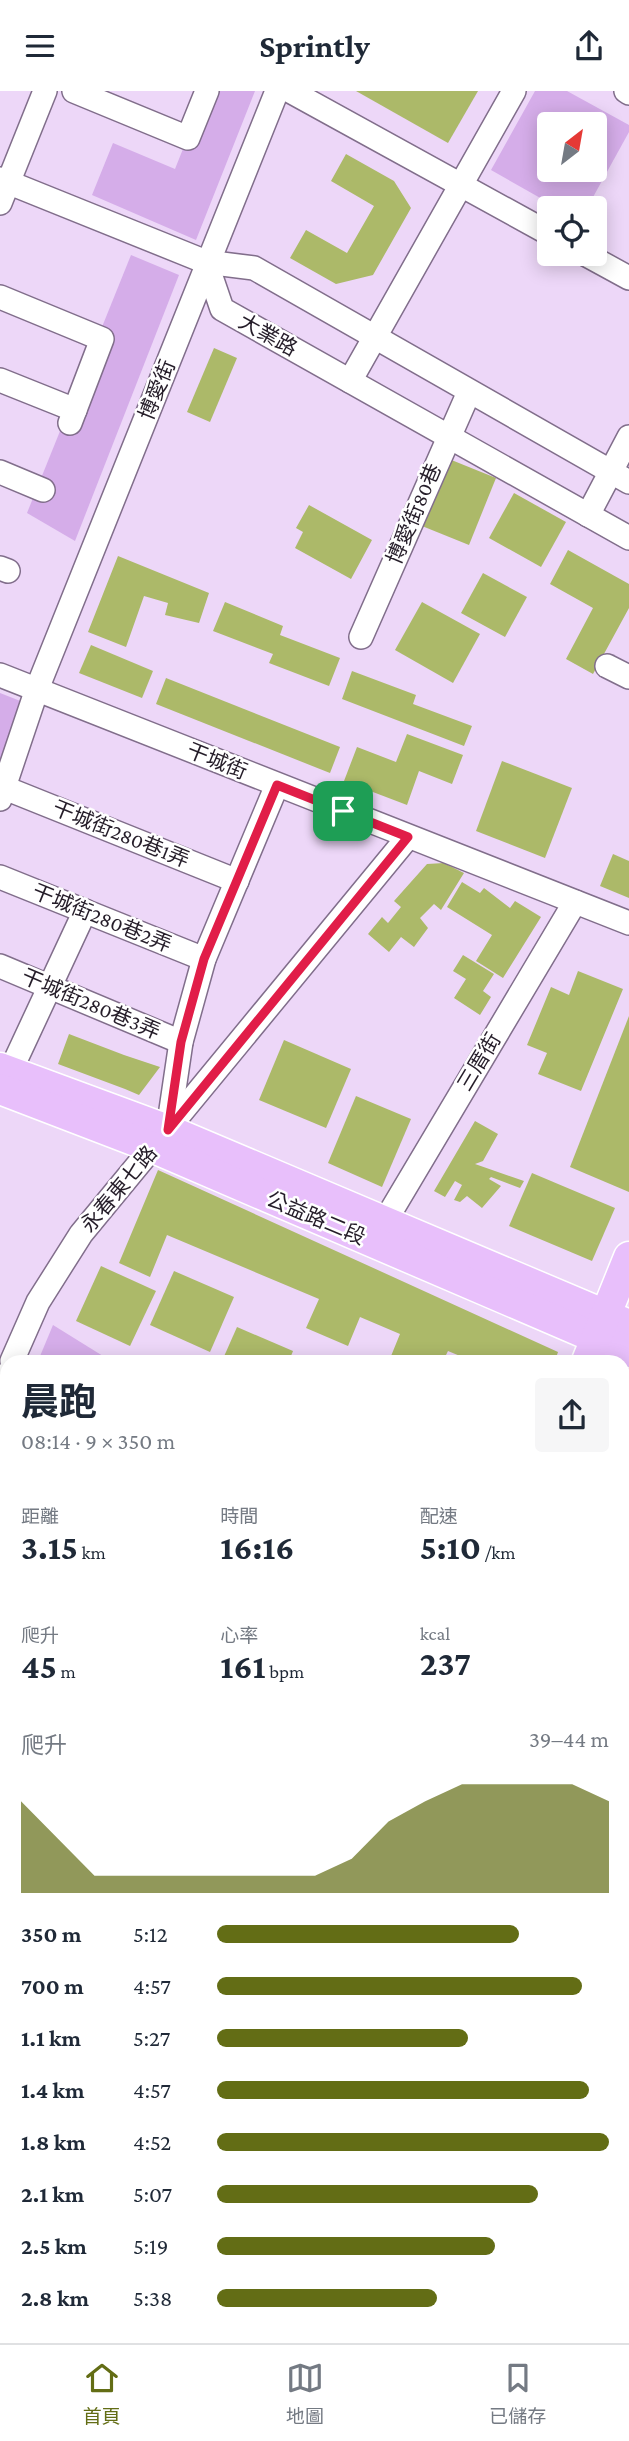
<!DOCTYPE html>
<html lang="zh-TW">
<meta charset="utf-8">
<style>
:root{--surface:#fff;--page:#f6f6f7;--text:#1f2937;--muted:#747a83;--line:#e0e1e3;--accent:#636d15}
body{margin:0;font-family:"Crimson Pro","Noto Sans TC",serif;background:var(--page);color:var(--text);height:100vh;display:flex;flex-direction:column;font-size:26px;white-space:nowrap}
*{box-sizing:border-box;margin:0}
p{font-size:23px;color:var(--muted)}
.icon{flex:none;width:38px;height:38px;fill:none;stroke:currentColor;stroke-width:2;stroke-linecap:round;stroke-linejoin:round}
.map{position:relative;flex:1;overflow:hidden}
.drawer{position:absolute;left:0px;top:1264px;width:630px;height:989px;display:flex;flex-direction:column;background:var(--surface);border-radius:21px 21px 0 0;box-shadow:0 4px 18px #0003}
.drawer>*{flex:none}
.needle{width:46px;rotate:31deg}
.buttons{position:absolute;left:537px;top:21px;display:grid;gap:14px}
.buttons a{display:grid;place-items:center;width:70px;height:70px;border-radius:7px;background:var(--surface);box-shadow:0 4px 18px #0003;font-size:35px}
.pin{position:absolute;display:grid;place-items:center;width:60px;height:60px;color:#fff;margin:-30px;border-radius:14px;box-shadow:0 4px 10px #0006}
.round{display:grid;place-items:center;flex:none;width:74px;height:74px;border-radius:7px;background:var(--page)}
.head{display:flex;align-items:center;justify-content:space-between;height:119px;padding:0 21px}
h1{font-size:38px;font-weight:700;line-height:52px}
.stats{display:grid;grid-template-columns:repeat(3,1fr);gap:10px;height:119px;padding:7px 21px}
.stats div{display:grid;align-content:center}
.stats b{font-size:35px;font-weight:700}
.stats small{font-size:19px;font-weight:400}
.stats p{font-size:19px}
.chart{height:196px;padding:14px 21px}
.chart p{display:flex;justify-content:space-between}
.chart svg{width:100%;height:126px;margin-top:7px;fill:var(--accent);opacity:.7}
ul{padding:0 21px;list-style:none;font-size:23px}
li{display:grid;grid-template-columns:112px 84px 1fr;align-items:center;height:52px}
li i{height:18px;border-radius:9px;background:var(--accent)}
header{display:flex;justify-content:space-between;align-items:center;height:91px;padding:0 21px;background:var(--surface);font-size:32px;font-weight:700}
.menu{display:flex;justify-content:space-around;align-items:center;height:98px;border-top:2px solid var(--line);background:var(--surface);font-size:19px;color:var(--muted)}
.menu a{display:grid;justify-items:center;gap:4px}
.menu .active{color:var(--accent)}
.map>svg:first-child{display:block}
.green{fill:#d5ade9;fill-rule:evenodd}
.building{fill:#acb969}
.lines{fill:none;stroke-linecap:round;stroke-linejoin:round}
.minor-casing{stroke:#816e8b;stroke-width:26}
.major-casing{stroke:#fff;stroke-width:33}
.minor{stroke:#fff;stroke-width:23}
.major{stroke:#e8bffb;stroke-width:30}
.route-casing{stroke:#fff;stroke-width:14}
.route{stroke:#e11d48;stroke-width:9}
.labels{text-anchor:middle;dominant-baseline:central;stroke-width:5;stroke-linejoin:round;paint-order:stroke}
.street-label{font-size:21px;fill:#251d29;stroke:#fff}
</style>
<header><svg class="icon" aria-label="menu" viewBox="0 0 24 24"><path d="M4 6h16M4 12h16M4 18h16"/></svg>Sprintly<svg class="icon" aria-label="share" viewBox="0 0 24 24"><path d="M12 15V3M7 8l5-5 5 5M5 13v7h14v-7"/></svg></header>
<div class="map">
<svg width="629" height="2252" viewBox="0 0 629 2252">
<rect width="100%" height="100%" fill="#edd7f8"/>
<g class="green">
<polygon points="206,0 255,0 196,149 92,104 113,52 175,78"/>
<path d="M535,0H567L629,34V41L587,117H558L491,79ZM595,33V79H550V33Z"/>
<polygon points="131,164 179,184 75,450 27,422"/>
<polygon points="0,602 28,613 0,686"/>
<polygon points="53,1234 111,1270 38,1270"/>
</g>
<g class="building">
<polygon points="356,0 478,0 448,52"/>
<polygon points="346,63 394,90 411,117 373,184 336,193 290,167 306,139 347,162 374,115 331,90"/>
<polygon points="214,257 237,267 210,331 187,321"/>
<polygon points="449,368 496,387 469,454 422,435"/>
<polygon points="514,402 566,431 541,476 489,447"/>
<polygon points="309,414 372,449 351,488 295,457 303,441 296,437"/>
<polygon points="568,459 629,493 629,517 593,583 566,568 593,517 550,493"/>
<polygon points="118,465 209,502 199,532 165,524 168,512 144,505 126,556 88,541"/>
<polygon points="483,482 527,506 505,546 461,522"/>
<polygon points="225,511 283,535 280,544 340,567 329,595 269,572 273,563 213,540"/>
<polygon points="422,511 480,543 453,592 395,559"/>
<polygon points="91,554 153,580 142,607 79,582"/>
<polygon points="352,580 416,604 413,613 472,635 464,655 342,608"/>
<polygon points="166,587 340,656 330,682 156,613"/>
<polygon points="407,643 463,664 452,693 419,680 407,714 344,690 357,656 396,671"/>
<polygon points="502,670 572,697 545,767 476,740"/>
<polygon points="613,763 629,770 629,807 600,795"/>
<polygon points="444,772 464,782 441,819 434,813 420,827 428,837 414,856 401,846 389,861 368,843 382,826 388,832 401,816 394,810 427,773"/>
<polygon points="462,791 480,802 484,797 510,817 515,810 541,826 503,887 476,870 492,844 447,816"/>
<polygon points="463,864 494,883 483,900 491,906 480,924 454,907 466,888 453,880"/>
<polygon points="578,880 623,898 581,1000 538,983 547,962 527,954 551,896 569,904"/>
<polygon points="629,925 629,1101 570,1076"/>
<polygon points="69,943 124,964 160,976 139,1004 125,998 58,973"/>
<polygon points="284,949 351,978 326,1037 259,1009"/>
<polygon points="356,1005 411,1028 382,1096 328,1072"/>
<polygon points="475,1030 498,1043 483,1070 475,1073 524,1090 520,1097 491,1086 489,1088 501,1095 482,1117 467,1105 460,1111 454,1109 462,1094 455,1090 445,1106 434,1100"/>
<polygon points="158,1079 558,1261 555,1270 472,1270 448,1260 443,1270 389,1270 400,1243 360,1226 348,1255 306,1237 319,1208 167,1144 150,1186 119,1172"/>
<polygon points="532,1082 615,1117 592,1170 509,1135"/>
<polygon points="101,1175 156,1200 130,1255 76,1230"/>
<polygon points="174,1180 234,1206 210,1261 150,1234"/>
<polygon points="237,1236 293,1260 289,1270 222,1270"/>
<polygon points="623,1692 629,1695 629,1733 623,1748"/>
<polygon points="0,1847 7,1850 7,1886 0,1891"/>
<polygon points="623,2013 629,2016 629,2067 623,2064"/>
</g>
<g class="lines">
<g class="minor-casing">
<g id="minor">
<polyline points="74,0 188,47 207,0"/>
<polyline points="290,0 550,143"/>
<polyline points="626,0 629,2"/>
<polyline points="0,88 206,171 254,177 629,391"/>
<polyline points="0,112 45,0"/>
<polyline points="585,163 629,187"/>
<polyline points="206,171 222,218 629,447"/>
<polyline points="0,206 102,248 70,332"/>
<polyline points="0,289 75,319"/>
<polyline points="350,290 514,0"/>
<polyline points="0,381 43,399"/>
<polyline points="588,424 629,346"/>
<polyline points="0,477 8,480"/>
<polyline points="361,546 469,301"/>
<polyline points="607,575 629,586"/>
<polyline points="0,584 629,832"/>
<polyline points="0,695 237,790"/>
<polyline points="0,708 37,598 277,0"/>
<polyline points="0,786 204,868"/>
<polyline points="0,875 181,951"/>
<polyline points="10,981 85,820"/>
<polyline points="168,1039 181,951 204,868 277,694"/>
<polyline points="384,1132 575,811"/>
<polyline points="12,1270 38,1211 81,1143 408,746"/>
<polyline points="0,1299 7,1283"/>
<polyline points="0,1356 7,1359"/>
<polyline points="623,1624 629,1626"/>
<polyline points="0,1814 7,1817"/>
<polyline points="623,1889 629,1874"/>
<polyline points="0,1896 7,1893"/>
<polyline points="0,1999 7,1982"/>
<polyline points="0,2034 7,2039"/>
<polyline points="623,2098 629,2101"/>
<polyline points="0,2156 7,2158"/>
<polyline points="0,2211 7,2218"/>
<polyline points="36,2245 44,2252"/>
<polyline points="102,2245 111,2251 124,2245"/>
<polyline points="344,2245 350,2252"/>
<polyline points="483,2252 486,2245"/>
</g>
</g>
<g class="major-casing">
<g id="major">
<polyline points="0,977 168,1039 629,1234"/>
<polyline points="0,998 154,1057 629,1261"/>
<polyline points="587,1270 629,1166"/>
<polyline points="214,2252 216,2245"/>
</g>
</g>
<use href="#minor" class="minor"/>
<use href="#major" class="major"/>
</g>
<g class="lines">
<g class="route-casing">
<polygon id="route" points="277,694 408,746 168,1039 181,951 204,868"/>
</g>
<use href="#route" class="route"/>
</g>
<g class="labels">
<g class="street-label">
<text transform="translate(268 244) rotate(29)">大業路</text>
<text transform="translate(157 299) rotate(-68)">博愛街</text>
<text transform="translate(414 423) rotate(-67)">博愛街80巷</text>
<text transform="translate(217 670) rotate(22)">干城街</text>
<text transform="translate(121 743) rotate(22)">干城街280巷1弄</text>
<text transform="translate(102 827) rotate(22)">干城街280巷2弄</text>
<text transform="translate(91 913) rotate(23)">干城街280巷3弄</text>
<text transform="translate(479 971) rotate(-59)">三厝街</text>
<text transform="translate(119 1098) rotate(-50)">永春東七路</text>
<text transform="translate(316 1127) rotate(23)">公益路二段</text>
</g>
</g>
</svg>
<div class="buttons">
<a><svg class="needle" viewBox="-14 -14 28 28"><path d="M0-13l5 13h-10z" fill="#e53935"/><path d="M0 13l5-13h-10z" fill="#747a83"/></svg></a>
<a><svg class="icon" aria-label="locate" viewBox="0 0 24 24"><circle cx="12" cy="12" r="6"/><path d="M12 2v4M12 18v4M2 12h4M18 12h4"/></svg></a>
</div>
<div class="pin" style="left:343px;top:720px;background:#1e9e55"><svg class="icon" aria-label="arrive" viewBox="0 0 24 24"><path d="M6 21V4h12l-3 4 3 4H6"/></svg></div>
<section class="drawer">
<div class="head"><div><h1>晨跑</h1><p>08:14 · 9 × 350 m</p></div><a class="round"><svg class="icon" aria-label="share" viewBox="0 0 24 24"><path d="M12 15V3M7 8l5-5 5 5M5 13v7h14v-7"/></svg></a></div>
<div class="stats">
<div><p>距離</p><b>3.15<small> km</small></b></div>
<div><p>時間</p><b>16:16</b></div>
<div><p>配速</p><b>5:10<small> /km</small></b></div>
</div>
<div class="stats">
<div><p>爬升</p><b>45<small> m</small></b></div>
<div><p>心率</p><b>161<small> bpm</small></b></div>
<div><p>kcal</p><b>237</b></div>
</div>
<div class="chart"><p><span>爬升</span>39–44 m</p>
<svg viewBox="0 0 160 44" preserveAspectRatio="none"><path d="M0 44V12L10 25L20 38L30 38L40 38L50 38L60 38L70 38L80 38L90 32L100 19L110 12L120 6L130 6L140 6L150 6L160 12V44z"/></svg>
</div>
<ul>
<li><b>350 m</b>5:12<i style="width:77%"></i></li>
<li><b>700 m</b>4:57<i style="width:93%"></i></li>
<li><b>1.1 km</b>5:27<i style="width:64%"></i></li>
<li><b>1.4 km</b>4:57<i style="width:95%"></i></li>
<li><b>1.8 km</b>4:52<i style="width:100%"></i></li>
<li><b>2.1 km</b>5:07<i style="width:82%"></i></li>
<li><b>2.5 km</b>5:19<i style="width:71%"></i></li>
<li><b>2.8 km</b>5:38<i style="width:56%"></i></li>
</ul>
</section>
</div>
<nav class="menu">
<a class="active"><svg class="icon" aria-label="home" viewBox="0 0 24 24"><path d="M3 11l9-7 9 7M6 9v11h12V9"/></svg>首頁</a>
<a><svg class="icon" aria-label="map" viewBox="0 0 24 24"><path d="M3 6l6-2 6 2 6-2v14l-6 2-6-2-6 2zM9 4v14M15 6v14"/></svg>地圖</a>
<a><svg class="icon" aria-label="saved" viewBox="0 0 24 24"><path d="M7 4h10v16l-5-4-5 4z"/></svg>已儲存</a>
</nav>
